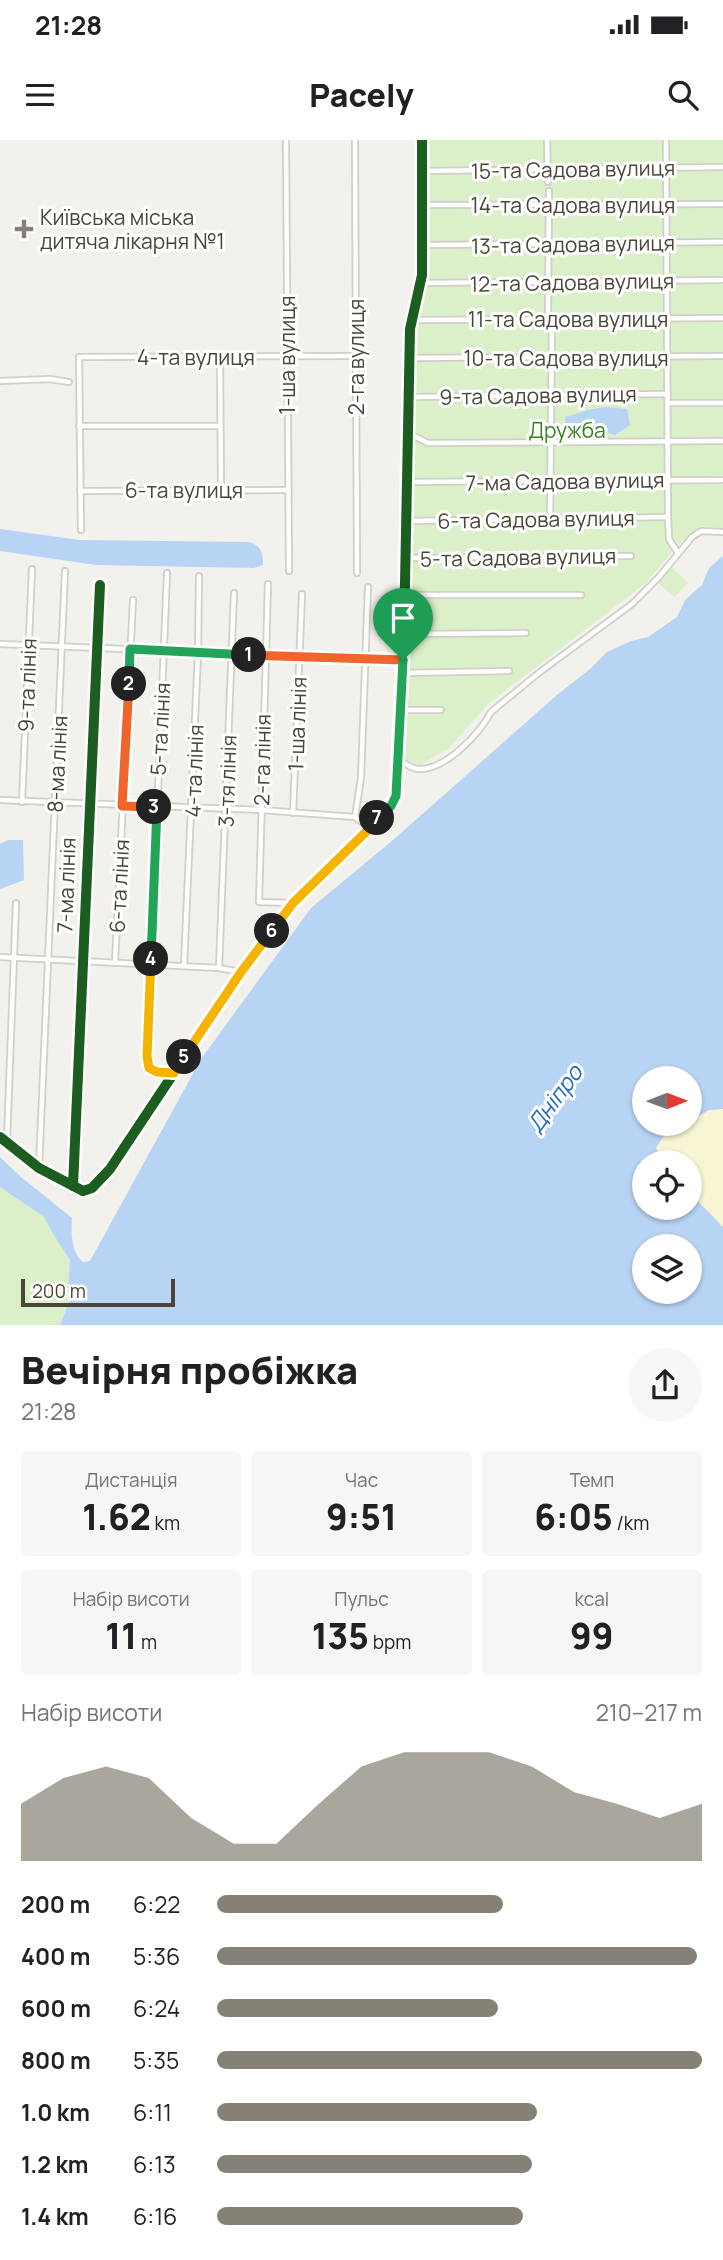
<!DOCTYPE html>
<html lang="uk">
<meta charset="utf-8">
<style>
:root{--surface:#fff;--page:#f6f6f6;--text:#202124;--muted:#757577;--accent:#858176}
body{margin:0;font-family:Manrope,sans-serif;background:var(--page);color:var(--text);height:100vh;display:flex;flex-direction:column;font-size:26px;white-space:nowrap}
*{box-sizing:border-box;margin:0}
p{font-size:23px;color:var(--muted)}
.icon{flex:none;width:38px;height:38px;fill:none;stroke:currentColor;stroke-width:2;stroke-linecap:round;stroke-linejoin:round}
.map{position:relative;height:1185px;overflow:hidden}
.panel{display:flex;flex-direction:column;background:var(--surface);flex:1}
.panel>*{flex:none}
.needle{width:46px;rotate:89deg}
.fabs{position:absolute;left:632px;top:926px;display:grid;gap:14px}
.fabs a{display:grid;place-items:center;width:70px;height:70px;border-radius:50%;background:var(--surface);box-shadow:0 2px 5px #0004;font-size:35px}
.scale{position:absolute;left:21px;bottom:18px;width:154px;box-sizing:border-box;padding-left:7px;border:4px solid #4a4536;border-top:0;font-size:19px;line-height:24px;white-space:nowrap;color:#4a4536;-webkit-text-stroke:5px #fff;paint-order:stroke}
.pin{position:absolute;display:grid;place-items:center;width:60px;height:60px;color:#fff;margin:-72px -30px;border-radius:50% 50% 50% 0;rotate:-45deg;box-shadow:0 0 7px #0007}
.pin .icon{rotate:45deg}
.km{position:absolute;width:35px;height:35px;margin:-18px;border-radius:50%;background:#222;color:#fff;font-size:19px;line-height:35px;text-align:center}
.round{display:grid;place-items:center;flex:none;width:74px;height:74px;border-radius:37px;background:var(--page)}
.summary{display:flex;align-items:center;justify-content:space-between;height:119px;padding:0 21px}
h1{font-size:38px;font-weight:800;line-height:52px}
.figures{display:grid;grid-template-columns:repeat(3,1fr);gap:10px;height:119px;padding:7px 21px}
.figures div{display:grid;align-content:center;border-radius:7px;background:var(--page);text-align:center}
.figures b{font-size:35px;font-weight:800}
.figures small{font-size:19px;font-weight:400}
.figures p{font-size:19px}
.chart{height:196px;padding:14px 21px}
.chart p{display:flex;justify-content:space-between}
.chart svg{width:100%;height:126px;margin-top:7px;fill:var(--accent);opacity:.7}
ul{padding:0 21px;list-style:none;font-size:23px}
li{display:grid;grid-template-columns:112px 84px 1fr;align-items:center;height:52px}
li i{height:18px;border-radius:9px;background:var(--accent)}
.status{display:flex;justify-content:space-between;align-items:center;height:49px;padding:0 35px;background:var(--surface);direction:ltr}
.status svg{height:19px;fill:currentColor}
header{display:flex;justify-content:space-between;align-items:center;height:91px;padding:0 21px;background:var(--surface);font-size:32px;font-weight:800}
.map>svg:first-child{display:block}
.green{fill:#dbefc9}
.sand{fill:#f8f5d4}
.water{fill:#b8d4f4;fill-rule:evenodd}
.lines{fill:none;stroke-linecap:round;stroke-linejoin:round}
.minor-casing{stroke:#d0cfc9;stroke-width:8}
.minor{stroke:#fdfdfc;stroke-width:4.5}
.cycleway-casing{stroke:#fff;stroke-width:15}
.cycleway{stroke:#1b5e20;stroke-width:10}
.split-1-casing{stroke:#fff;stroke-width:14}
.split-2-casing{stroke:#fff;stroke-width:14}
.split-3-casing{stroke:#fff;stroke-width:14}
.split-4-casing{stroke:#fff;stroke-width:14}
.split-5-casing{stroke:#fff;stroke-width:14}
.split-6-casing{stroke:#fff;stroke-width:14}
.split-7-casing{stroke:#fff;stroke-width:14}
.split-8-casing{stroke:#fff;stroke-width:14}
.split-1{stroke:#f0652b;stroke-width:9}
.split-2{stroke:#22a559;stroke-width:9}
.split-3{stroke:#f0652b;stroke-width:9}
.split-4{stroke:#22a559;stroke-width:9}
.split-5{stroke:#f5b400;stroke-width:9}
.split-6{stroke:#f5b400;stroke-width:9}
.split-7{stroke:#f5b400;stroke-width:9}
.split-8{stroke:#22a559;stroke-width:9}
.poi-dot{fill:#858176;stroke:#fff;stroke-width:2.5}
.labels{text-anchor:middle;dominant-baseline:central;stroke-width:6;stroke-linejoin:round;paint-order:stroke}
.street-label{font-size:21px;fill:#4a4536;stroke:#fff}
.poi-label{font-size:21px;fill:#4a4536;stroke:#fff;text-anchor:start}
.park-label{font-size:21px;fill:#3a8322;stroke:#fff}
.water-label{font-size:23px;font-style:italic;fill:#236bc2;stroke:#fff}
</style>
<div class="status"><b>21:28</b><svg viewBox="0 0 49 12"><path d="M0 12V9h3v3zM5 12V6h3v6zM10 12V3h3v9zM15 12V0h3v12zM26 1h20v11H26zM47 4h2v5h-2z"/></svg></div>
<header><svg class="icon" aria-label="menu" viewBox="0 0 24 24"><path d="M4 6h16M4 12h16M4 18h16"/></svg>Pacely<svg class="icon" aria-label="search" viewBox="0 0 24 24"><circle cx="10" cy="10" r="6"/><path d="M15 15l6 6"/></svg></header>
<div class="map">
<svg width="723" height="1186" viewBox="0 0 723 1186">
<rect width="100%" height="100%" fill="#f2f1ec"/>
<g class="green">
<polygon points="426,0 723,0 723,388 700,386 676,407 646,443 489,563 449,608 420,625 404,620 414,193 426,134"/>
<polygon points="670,426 688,443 674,457 657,441"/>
<polygon points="0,1047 44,1077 53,1094 70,1120 68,1150 71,1157 60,1185 0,1185"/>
</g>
<path class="sand" d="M723,969V1087L690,1053V1022H662L656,1008C662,991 705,970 723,969Z"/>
<g class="water">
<path d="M607,267L627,269L630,285L615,295L599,289L591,298L583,299L580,291L566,288L565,277C580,273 590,268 607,267Z"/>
<path d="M0,389L80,400L248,402C261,405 263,411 263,425L254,428L96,425L0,411Z"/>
<path d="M723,416V969L709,970L690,981V938H644V984H686L663,997L656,1008L662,1022H644V1068H690V1053L723,1087V1185H60L71,1157L68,1150L70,1120L53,1094L44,1077L0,1047V1017L21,1037L72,1078C71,1092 71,1113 83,1122L90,1121L201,919L311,768L393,700L557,555L590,529L607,512L631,501L648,497L677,477L685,460L702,445L709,428ZM644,1106H690V1152H644Z"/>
<polygon points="8,700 23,700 24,740 0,749 0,704"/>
</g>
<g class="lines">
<g class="minor-casing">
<g id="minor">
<polyline points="286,0 289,431"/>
<polyline points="355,0 357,433"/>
<polyline points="547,0 548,42"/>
<polyline points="666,0 668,377 669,399 678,413"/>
<polyline points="422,31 723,27"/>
<polyline points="549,51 548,179 552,179 550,378"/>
<polyline points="422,65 723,64"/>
<polyline points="423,105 723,102"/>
<polyline points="421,143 723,140"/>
<polyline points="413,178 418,180 723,178"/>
<polyline points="220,217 221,350"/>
<polyline points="410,218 723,216"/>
<polyline points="0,241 50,239 69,242"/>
<polyline points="409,257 668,254"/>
<polyline points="668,263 723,263"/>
<polyline points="79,286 220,286"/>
<polyline points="408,293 428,303 723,301"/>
<polyline points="406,342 723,340"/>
<polyline points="80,351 288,350"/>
<polyline points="405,381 668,377"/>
<polyline points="81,390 79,217 356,216"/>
<polyline points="405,418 631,416"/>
<polyline points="167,433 147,916 149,928 157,932 173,932"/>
<polyline points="268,444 259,762 293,763"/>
<polyline points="405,454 421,455 581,455"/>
<polyline points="404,494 526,493"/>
<polyline points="0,504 403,520"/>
<polyline points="403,533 509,531"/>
<polyline points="402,570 441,570"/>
<path d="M399,620C406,624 412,629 419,629C446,630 480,593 491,572L540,532L632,464L658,438L692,397L701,391L723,392"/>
<polyline points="0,660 261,670 355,677 370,688"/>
<polyline points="22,662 32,429"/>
<polyline points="293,673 302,454"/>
<polyline points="355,677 361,638 368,447"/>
<polyline points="0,817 219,828 241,832"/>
<polyline points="115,822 133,460"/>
<polyline points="184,826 198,513 199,436"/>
<polyline points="219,828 234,453"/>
<path d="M0,997L39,1028L83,1051L92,1048L110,1029L241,832L293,763L370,688C378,676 390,669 396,656L404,494L410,189L422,135V0"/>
<polyline points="7,1000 16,763"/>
<polyline points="39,1028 65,431"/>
<polyline points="73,1046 100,445"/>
</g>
</g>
<use href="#minor" class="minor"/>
<g class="cycleway-casing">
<g id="cycleway">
<path d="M0,997L39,1028L83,1051L92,1048L110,1029L241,832L293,763L370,688C378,676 390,669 396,656L404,494L410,189L422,135V0"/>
<polyline points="73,1046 100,445"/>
</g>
</g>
<use href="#cycleway" class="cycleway"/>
</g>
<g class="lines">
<g class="split-1-casing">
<polyline id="split-1" points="249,515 403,520"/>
</g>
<g class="split-2-casing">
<polyline id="split-2" points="129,544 130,509 249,515"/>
</g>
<g class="split-3-casing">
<polyline id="split-3" points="129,544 122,666 154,667"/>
</g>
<g class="split-4-casing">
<polyline id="split-4" points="151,819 157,667 154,667"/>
</g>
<g class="split-5-casing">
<polyline id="split-5" points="151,819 147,916 149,928 157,932 174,933 184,917"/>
</g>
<g class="split-6-casing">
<polyline id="split-6" points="184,917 241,832 272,791"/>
</g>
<g class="split-7-casing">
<polyline id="split-7" points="272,791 293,763 370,688 377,678"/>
</g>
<g class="split-8-casing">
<polyline id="split-8" points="377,678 391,666 396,656 403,520"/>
</g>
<use href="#split-1" class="split-1"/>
<use href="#split-2" class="split-2"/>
<use href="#split-3" class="split-3"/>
<use href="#split-4" class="split-4"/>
<use href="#split-5" class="split-5"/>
<use href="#split-6" class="split-6"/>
<use href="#split-7" class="split-7"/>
<use href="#split-8" class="split-8"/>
</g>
<path class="poi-dot" d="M20.5 78.5h7v7h7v7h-7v7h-7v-7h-7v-7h7z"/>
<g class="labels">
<g class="street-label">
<text transform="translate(573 29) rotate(-1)">15-та Садова вулиця</text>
<text x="573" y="65">14-та Садова вулиця</text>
<text transform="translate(573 104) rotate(-1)">13-та Садова вулиця</text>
<text transform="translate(572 142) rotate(-1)">12-та Садова вулиця</text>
<text x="568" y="179">11-та Садова вулиця</text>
<text transform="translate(287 215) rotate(-90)">1-ша вулиця</text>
<text x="196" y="217">4-та вулиця</text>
<text transform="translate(356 217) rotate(-90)">2-га вулиця</text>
<text x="566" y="218">10-та Садова вулиця</text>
<text transform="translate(538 255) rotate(-1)">9-та Садова вулиця</text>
<text transform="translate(565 341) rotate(-1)">7-ма Садова вулиця</text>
<text x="184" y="350">6-та вулиця</text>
<text transform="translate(536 379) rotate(-1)">6-та Садова вулиця</text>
<text transform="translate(518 417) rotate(-1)">5-та Садова вулиця</text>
<text transform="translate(27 545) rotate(-88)">9-та лінія</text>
<text transform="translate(297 584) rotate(-88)">1-ша лінія</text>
<text transform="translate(160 589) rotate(-87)">5-та лінія</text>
<text transform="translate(262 620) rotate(-89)">2-га лінія</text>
<text transform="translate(57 624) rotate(-87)">8-ма лінія</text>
<text transform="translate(194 631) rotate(-88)">4-та лінія</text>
<text transform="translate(227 641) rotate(-88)">3-тя лінія</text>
<text transform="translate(66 745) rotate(-88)">7-ма лінія</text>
<text transform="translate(119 746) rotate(-87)">6-та лінія</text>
</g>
<g class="poi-label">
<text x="40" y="77">Київська міська<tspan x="40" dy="24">дитяча лікарня №1</tspan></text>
</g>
<g class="park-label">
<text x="567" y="290">Дружба</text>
</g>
<g class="water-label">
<text transform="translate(554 958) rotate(-54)">Дніпро</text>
</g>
</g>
</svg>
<div class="fabs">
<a><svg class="needle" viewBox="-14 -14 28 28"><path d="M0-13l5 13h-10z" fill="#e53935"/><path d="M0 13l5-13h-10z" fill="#757577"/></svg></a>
<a><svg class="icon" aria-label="locate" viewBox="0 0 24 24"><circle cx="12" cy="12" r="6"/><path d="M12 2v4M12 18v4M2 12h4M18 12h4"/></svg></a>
<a><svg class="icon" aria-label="layers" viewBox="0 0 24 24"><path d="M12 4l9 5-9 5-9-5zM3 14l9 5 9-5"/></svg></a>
</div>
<div class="scale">200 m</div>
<div class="pin" style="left:403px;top:520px;background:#1e9e55"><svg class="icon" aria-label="arrive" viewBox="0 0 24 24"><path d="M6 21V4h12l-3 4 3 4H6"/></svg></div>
<b class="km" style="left:249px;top:515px">1</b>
<b class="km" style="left:129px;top:544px">2</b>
<b class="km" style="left:154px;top:667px">3</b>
<b class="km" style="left:151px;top:819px">4</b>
<b class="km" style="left:184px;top:917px">5</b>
<b class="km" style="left:272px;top:791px">6</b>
<b class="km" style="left:377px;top:678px">7</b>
</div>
<section class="panel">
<div class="summary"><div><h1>Вечірня пробіжка</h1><p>21:28</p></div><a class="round"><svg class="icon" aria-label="share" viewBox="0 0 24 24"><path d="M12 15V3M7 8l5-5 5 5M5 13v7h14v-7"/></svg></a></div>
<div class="figures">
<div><p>Дистанція</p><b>1.62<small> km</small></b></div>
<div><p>Час</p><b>9:51</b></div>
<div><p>Темп</p><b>6:05<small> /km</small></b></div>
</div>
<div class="figures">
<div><p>Набір висоти</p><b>11<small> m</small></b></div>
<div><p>Пульс</p><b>135<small> bpm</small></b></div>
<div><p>kcal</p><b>99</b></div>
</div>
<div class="chart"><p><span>Набір висоти</span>210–217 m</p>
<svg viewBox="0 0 160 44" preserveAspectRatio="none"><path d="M0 44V24L10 15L20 11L30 15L40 29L50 38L60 38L70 24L80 11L90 6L100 6L110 6L120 11L130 20L140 24L150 29L160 24V44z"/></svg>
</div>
<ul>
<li><b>200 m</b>6:22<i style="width:59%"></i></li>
<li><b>400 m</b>5:36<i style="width:99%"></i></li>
<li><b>600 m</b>6:24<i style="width:58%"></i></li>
<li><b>800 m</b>5:35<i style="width:100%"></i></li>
<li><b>1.0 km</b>6:11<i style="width:66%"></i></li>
<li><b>1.2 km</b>6:13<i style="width:65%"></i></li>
<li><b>1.4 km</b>6:16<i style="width:63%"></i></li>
</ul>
</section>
